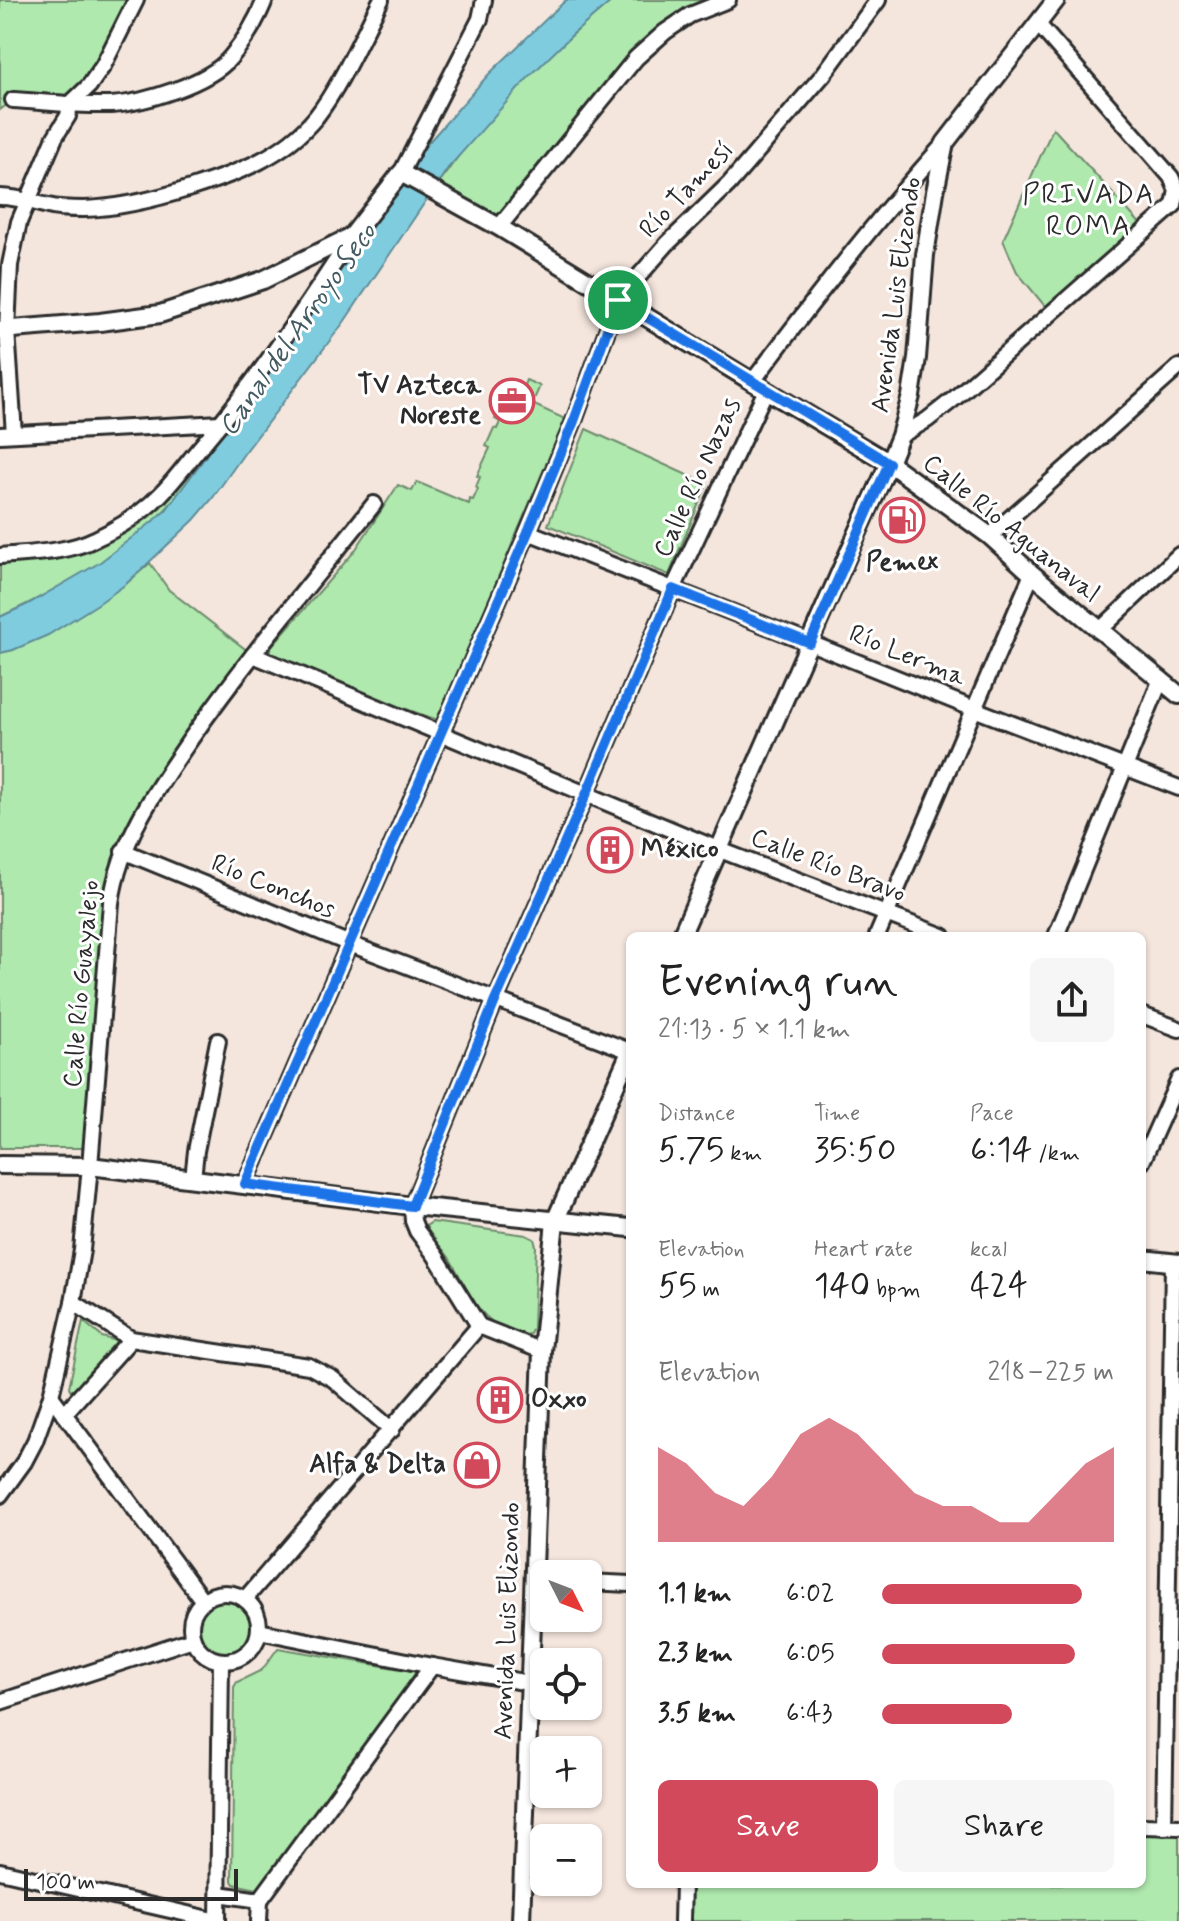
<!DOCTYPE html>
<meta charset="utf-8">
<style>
:root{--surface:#fff;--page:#f6f6f6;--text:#222;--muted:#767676;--accent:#d1495b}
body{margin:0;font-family:Mynerve,sans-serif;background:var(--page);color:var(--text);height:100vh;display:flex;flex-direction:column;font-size:30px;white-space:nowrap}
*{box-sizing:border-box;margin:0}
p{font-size:26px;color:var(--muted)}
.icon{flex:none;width:44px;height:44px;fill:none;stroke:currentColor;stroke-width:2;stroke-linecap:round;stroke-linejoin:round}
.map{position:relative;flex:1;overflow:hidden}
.side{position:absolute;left:626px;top:932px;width:520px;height:956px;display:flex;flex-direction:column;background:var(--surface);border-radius:12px;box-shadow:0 2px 6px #0004}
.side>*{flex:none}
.needle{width:52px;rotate:132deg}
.tools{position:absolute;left:530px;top:1560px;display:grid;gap:16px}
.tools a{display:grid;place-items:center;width:72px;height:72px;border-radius:12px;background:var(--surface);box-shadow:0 2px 6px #0004;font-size:40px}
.scale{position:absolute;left:24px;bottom:20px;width:214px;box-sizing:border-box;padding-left:8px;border:4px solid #2b2b2b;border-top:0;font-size:22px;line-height:28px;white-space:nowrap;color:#2b2b2b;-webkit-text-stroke:6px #fff;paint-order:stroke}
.pin{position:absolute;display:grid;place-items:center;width:68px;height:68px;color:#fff;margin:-34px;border:4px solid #fff;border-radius:50%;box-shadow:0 2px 8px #0007}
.round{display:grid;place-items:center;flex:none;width:84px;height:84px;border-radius:12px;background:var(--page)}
.overview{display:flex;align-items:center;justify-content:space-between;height:136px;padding:0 32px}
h1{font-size:44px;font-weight:600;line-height:60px}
.stats{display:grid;grid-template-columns:repeat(3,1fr);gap:12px;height:136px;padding:8px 32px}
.stats div{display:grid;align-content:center}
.stats b{font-size:34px;font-weight:600}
.stats small{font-size:22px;font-weight:400}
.stats p{font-size:22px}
.chart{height:224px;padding:16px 32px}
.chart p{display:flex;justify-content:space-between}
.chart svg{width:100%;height:144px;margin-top:8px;fill:var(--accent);opacity:.7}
.action{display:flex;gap:16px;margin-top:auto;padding:16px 32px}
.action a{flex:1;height:92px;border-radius:12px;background:var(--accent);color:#fff;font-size:32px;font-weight:600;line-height:92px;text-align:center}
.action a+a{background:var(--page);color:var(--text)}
ul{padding:0 32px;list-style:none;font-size:26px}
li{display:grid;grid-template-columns:128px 96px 1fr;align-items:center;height:60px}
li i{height:20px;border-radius:10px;background:var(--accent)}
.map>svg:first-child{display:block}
.green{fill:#afe9ae;stroke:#6d8a6c;stroke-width:2}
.water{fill:#80ccdf;stroke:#5e8c97;stroke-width:2}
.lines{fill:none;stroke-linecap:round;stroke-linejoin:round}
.minor-casing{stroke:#2b2b2b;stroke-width:20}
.tertiary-casing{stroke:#2b2b2b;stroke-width:22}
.minor{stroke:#fff;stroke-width:14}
.tertiary{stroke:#fff;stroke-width:16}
.route-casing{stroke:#fff;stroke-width:16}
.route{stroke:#1a73e8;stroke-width:10}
.labels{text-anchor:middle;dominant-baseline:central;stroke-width:6;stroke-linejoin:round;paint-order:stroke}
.street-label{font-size:26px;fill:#2b2b2b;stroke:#fff}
.poi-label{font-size:26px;font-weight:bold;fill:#2b2b2b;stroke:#fff;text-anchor:end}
.neighbourhood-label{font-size:28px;letter-spacing:2px;fill:#2b2b2b;stroke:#fff}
.water-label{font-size:28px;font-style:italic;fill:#445b61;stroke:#fff}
</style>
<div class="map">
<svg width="1179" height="1921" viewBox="0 0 1179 1921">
<rect width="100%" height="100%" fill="#f4e6dd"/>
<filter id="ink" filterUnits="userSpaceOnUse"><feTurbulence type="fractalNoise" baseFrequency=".0125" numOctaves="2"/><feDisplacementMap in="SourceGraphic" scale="16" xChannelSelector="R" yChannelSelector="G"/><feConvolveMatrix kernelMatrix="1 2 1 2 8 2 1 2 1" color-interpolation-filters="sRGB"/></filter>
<g filter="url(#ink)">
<g class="green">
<polygon points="0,0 136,0 114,47 70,104 13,100 0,110"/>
<path d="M613,0H728L665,32L499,227L434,191C479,120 549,53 613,0Z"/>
<polygon points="1053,128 1144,228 1048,310 1017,272 1003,240"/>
<polygon points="526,380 540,386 532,404 565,419 438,720 353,691 270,656 270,648 354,552 398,485 412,491 417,482 469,504 470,499 473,500 478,489 476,487 480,477 477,476 490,448 486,446 494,428 497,429 500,422 495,419 503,399 521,392"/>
<polygon points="586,429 707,484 669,575 548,525"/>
<path d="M221,432C204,460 185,489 162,513C121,555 54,592 0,617V556L61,549L133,518Z"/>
<polygon points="150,563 169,590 253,655 123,851 84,1148 0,1148 0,653 13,650 126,584"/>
<path d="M432,1222L526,1235L534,1239L536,1246L533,1328L530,1334C521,1337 514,1334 506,1330C473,1315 467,1285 448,1256C441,1246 429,1238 426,1226Z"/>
<polygon points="83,1321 102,1337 117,1341 77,1387 71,1391 69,1387"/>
<circle cx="225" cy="1627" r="34"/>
<polygon points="278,1648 424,1673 265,1883 257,1889 234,1884 232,1881 234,1687 237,1682 262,1670"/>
<polygon points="1142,1827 1179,1828 1179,1921 682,1921 683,1884 1142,1884"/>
</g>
<polygon class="water" points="566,0 613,0 573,34 527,79 448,168 344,322 243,455 212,499 194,520 126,584 98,604 48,635 13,650 0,653 0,617 28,604 99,563 152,522 166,510 206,456 221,432 302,326 370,223 428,143 489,74"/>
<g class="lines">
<g class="minor-casing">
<g id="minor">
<path d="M13,100C45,102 79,106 111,105C144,103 209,83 230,58C244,42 257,19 265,0"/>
<polyline points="401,173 480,19 484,0"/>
<path d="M0,197C17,197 31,202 48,206C59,209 72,209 84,209C121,208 156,199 191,188C238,173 284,156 316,117C341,85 362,36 381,0"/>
<polyline points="499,227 636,58 665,32 690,15 728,0"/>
<path d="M753,381C814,299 876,219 945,143"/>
<polyline points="14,434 7,330 10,265 19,222 55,137 68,116 70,104 89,86 103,66 136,0"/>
<polyline points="0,435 221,423"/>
<polyline points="900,436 927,420 955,398 1174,205 1177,190 1171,177 1038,24"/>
<polyline points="528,532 810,643 974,709 1179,788"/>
<polyline points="990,536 1179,367"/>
<path d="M0,556C31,553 67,553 95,539C119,528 142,513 160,495C176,479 189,460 203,444C258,379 306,308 352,236"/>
<polyline points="1099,631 1179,555"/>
<polyline points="253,655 720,850 943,936"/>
<polyline points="123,851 350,944 630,1051"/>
<polyline points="877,936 1032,574"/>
<polyline points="1056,936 1161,679"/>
<polyline points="1142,1015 1179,1029"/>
<polyline points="1142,1162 1179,1079"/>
<polyline points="193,1178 196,1151 218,1041"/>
<polyline points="245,1184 528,532 574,421 618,300 667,244 729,184 755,154 823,75 878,0"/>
<polyline points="73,1302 131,1339 309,1366 333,1379 392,1430"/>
<polyline points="479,1326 435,1255 417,1231 413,1221 412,1206 495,1001 586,795 673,589 766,390"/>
<polyline points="479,1326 542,1351"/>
<polyline points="51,1396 203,1601"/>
<polyline points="64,1414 131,1339"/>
<path d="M0,1495L24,1462L35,1441L51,1396L73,1302L82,1250L90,1166L111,903C120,840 155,791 190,740C247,658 312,582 374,504"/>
<polyline points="588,1582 630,1584"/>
<circle cx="225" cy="1627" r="34"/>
<polyline points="245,1599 479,1326"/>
<polyline points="259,1631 432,1666 529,1683"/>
<polyline points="0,1702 193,1639"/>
<polyline points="1142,1826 1179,1827"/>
<polyline points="1164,1827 1173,1262"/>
<polyline points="0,1871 218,1921"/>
<polyline points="219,1894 260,1900 432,1666"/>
<polyline points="218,1921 221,1661"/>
<polyline points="259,1921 260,1900"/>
<polyline points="682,1921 683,1884"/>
</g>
</g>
<g class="tertiary-casing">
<g id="tertiary">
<polyline points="0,330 100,322 160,314 263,280 352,236 401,173 499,227 766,390 889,463 990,536 1032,574 1179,695"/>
<polyline points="681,936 846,559 889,463 900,436 911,396 917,358 925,255 935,192 945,143 1056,0"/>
<polyline points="0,1165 90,1166 412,1206 630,1228"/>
<polyline points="1142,1259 1179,1263"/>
<polyline points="521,1921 542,1351 555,1221 630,1052"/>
</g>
</g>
<use href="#minor" class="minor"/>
<use href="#tertiary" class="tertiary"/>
</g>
</g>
<g class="lines" filter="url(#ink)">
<g class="route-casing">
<polygon id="route" points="618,300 889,463 810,643 673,589 586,795 495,1001 412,1206 245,1184 528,532 574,421"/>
</g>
<use href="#route" class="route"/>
</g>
<defs>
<g id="office-ring" transform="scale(2.3)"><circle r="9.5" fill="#fff" stroke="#d1495b" stroke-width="1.5"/><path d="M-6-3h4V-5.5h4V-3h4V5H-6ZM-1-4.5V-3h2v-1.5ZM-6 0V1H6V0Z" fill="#d1495b"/></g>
<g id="fuel-ring" transform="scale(2.3)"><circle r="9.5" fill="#fff" stroke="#d1495b" stroke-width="1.5"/><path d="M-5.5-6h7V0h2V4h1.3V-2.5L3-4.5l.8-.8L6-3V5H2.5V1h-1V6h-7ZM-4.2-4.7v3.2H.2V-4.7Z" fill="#d1495b"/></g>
<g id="building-ring" transform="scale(2.3)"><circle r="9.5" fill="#fff" stroke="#d1495b" stroke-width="1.5"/><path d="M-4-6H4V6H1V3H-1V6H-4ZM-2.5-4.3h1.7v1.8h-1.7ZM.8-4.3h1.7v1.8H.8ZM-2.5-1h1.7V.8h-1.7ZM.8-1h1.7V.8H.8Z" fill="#d1495b"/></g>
<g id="shop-ring" transform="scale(2.3)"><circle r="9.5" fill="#fff" stroke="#d1495b" stroke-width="1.5"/><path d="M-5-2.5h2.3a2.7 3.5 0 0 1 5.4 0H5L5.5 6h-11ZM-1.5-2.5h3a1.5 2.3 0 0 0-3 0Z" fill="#d1495b"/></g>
</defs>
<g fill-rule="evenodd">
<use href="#office-ring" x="512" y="401"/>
<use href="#fuel-ring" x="902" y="520"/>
<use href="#building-ring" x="610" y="850"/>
<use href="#building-ring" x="500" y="1400"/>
<use href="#shop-ring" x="477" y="1465"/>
</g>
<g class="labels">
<g class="street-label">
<text transform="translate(687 190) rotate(-46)">Río Tamesí</text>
<text transform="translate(897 295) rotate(-82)">Avenida Luis Elizondo</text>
<text transform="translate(698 478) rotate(-65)">Calle Río Nazas</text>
<text transform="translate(1011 529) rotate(39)">Calle Río Aguanaval</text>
<text transform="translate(907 656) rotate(22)">Río Lerma</text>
<text transform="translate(828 866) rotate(21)">Calle Río Bravo</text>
<text transform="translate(273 887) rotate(22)">Río Conchos</text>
<text transform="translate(82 984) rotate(-85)">Calle Río Guayalejo</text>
<text transform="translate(508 1621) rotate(-88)">Avenida Luis Elizondo</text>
</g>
<g class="poi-label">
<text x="481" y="386">TV Azteca<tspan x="481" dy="30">Noreste</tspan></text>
<text x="902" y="563" text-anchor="middle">Pemex</text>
<text x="641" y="850" text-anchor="start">México</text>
<text x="531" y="1400" text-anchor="start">Oxxo</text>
<text x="446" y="1465">Alfa &amp; Delta</text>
</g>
<g class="neighbourhood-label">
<text x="1089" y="195">PRIVADA<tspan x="1089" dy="32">ROMA</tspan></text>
</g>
<g class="water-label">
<text transform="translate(298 330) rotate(-55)">Canal del Arroyo Seco</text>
</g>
</g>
</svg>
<div class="tools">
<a><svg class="needle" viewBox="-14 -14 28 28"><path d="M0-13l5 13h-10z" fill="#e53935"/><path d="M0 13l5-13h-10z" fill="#767676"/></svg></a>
<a><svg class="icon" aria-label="locate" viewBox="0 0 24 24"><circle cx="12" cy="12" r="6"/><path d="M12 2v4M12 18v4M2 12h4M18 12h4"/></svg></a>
<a>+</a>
<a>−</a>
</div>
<div class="scale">100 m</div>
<div class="pin" style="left:618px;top:300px;background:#1e9e55"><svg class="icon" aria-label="arrive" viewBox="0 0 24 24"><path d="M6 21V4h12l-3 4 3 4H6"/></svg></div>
<section class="side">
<div class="overview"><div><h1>Evening run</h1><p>21:13 · 5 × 1.1 km</p></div><a class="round"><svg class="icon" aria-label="share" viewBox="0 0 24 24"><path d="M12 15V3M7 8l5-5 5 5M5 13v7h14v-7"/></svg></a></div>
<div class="stats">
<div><p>Distance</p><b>5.75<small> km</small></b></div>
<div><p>Time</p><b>35:50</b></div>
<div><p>Pace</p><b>6:14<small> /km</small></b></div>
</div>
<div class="stats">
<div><p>Elevation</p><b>55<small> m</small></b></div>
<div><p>Heart rate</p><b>140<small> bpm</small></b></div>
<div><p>kcal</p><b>424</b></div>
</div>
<div class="chart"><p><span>Elevation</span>218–225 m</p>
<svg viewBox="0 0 160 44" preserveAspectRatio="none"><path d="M0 44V15L10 20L20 29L30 33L40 24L50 11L60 6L70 11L80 20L90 29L100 33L110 33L120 38L130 38L140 29L150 20L160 15V44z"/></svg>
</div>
<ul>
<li><b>1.1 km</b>6:02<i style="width:86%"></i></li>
<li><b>2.3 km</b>6:05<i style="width:83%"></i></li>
<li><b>3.5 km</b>6:43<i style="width:56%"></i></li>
</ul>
<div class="action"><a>Save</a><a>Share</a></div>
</section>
</div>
